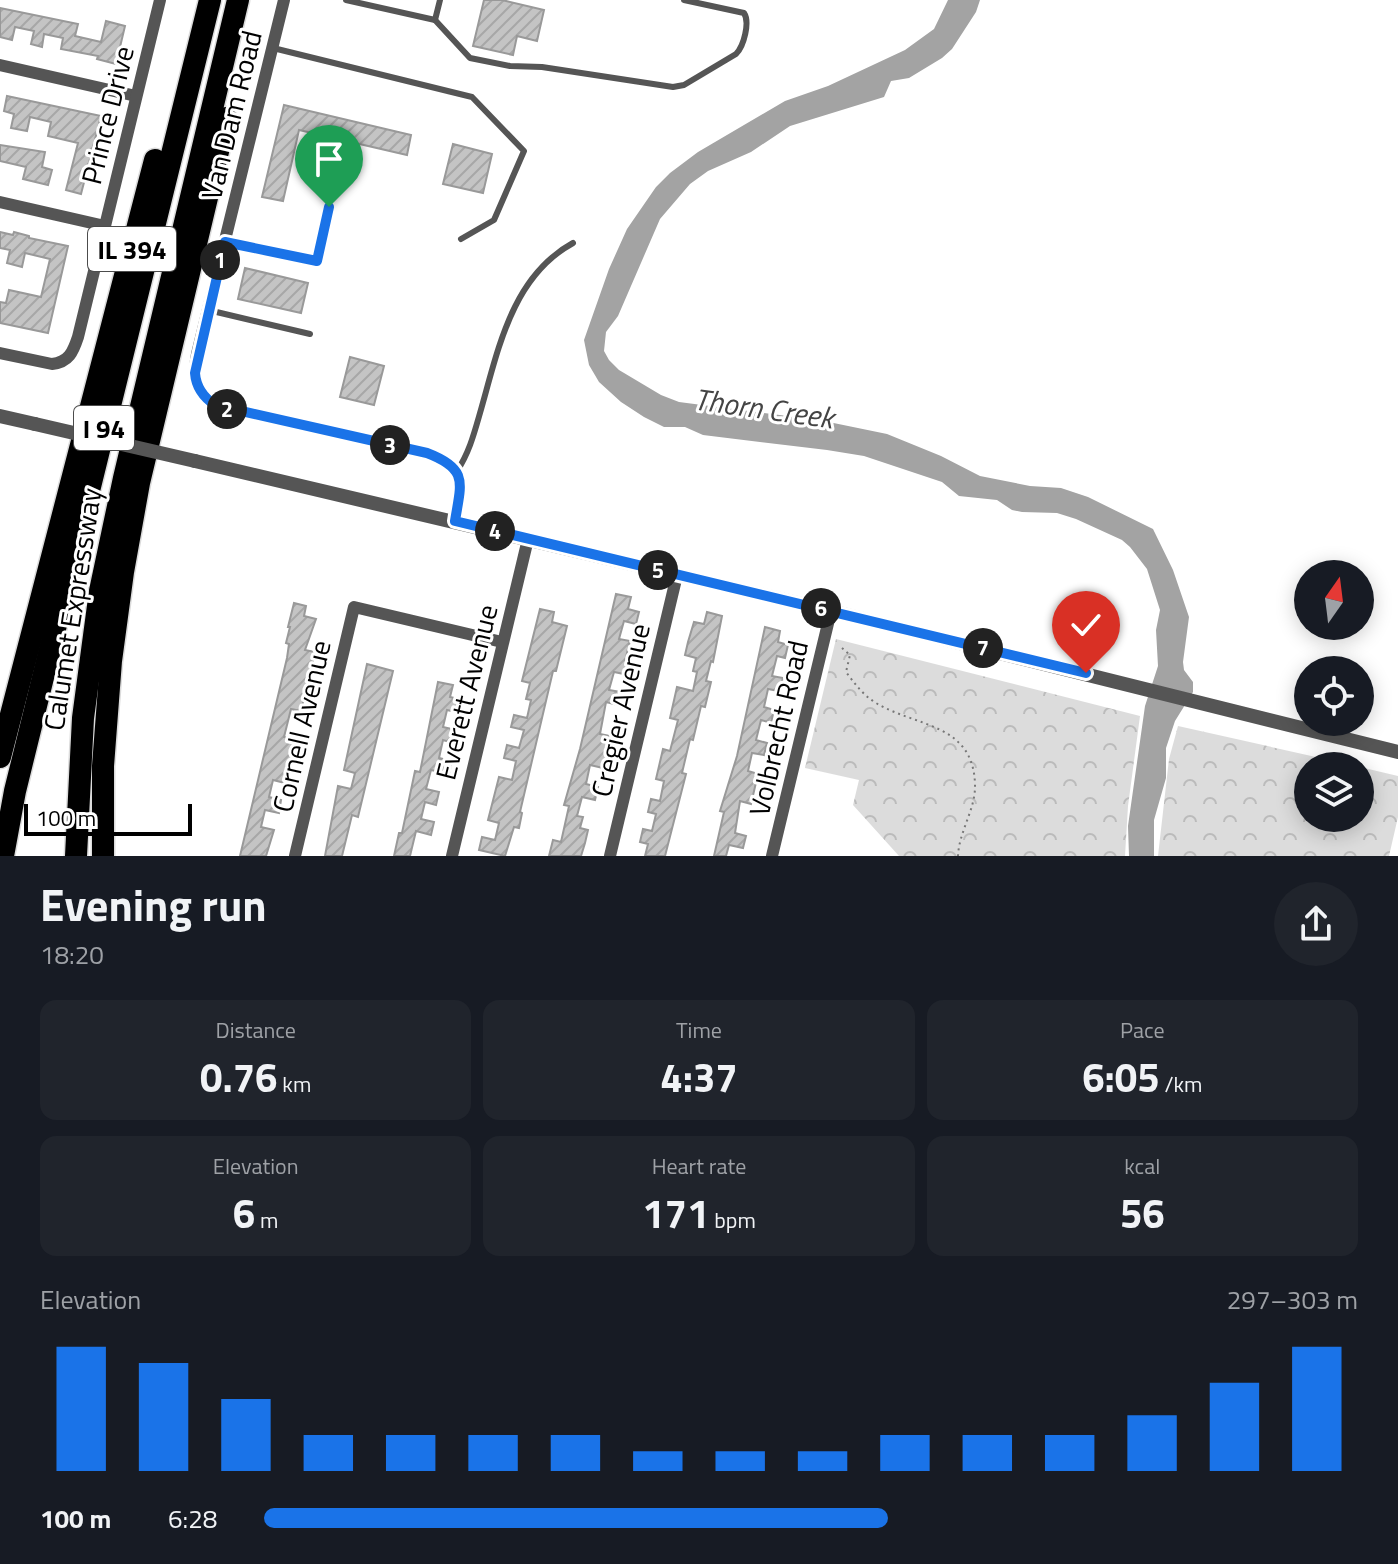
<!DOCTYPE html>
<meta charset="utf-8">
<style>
:root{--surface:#171b24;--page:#20242c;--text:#f1f3f6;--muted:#9ea1a6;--accent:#1a73e8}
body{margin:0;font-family:"Titillium Web",sans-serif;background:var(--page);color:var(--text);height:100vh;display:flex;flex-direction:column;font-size:30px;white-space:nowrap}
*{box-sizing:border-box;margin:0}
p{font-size:26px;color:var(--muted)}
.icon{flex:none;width:44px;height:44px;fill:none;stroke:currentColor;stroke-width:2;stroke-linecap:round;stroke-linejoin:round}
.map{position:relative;height:856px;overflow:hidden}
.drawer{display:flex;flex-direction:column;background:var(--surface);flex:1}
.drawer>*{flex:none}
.needle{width:52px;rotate:14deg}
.controls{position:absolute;left:1294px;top:560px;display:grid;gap:16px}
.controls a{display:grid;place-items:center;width:80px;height:80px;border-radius:50%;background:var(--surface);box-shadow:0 4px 20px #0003;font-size:40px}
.scale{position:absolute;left:24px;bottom:20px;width:168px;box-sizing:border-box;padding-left:8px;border:4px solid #000;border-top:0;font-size:22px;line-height:28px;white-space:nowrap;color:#000;-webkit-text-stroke:6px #fff;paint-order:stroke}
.pin{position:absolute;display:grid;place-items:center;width:68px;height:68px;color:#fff;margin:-82px -34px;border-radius:50% 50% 50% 0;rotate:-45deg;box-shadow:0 0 8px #0007}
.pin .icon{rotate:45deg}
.km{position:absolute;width:40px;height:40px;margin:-20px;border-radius:50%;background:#222;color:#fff;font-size:22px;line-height:40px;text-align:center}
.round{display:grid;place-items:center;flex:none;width:84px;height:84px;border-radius:42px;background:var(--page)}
.summary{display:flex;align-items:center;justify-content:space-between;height:136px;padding:0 40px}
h1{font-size:44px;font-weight:700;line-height:60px}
.figures{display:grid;grid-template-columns:repeat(3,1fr);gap:12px;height:136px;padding:8px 40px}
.figures div{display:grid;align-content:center;border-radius:16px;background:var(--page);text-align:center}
.figures b{font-size:40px;font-weight:700}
.figures small{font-size:22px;font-weight:400}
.figures p{font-size:22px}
.chart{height:224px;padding:16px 40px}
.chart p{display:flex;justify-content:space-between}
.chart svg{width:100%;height:144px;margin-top:8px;stroke:var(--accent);stroke-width:6}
ul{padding:0 40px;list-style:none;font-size:26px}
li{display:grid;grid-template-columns:128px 96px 1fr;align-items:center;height:60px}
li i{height:20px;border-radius:10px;background:var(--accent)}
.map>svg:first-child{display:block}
.forest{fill:url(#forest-crowns)}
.water{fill:#a3a3a3}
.building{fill:url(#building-hatch);stroke:#999;stroke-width:2}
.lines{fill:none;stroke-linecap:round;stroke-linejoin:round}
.motorway-casing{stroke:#dbdbdb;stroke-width:25}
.path{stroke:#777;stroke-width:2;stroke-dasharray:2 4;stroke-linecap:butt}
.service{stroke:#555;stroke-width:6}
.minor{stroke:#555;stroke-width:12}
.tertiary{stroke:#555;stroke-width:14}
.motorway{stroke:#000;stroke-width:22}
.tertiary-bridge{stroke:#555;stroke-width:14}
.route-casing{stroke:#fff;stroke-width:16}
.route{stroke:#1a73e8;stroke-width:10}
.labels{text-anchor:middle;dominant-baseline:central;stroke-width:6;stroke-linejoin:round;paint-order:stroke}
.shield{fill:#fff;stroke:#4c4c4c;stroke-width:2}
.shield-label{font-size:26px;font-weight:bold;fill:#000}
.street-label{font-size:28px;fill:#000;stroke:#fff}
.water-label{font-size:30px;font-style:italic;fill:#444;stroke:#fff}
</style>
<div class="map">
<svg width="1398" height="856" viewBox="0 0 1398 856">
<defs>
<pattern id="forest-crowns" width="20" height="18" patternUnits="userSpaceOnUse" patternTransform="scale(2)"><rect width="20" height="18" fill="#dcdcdc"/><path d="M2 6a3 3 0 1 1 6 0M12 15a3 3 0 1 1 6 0" fill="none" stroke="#bbb"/></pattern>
<pattern id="building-hatch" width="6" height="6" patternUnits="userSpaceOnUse" patternTransform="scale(2)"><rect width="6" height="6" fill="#c4c4c4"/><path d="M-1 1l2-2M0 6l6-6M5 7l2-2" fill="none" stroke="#a7a7a7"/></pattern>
</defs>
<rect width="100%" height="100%" fill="#fff"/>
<g class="forest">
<polygon points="836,639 1140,716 1128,806 1125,856 899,856 853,805 859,780 805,768"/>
<polygon points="1178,726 1356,766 1308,766 1308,818 1360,818 1360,767 1398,776 1398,817 1389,856 1158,856 1169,759"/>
</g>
<polygon class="water" points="948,0 980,0 976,12 952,49 942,58 909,78 891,81 884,97 790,126 751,152 708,171 690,184 660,219 618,316 606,332 604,351 609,360 619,370 661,395 679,402 819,420 887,434 941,456 980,476 1030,486 1061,488 1088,497 1153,529 1173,570 1189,617 1183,662 1184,670 1193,682 1193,692 1175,721 1166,748 1166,778 1154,820 1154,856 1129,856 1128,826 1145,706 1158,666 1156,630 1160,610 1147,569 1130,547 1122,540 1076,519 1057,513 1022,512 1012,510 997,500 959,496 942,482 864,456 827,450 703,435 685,427 664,427 644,417 621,402 599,382 589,365 584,340 609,269 627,229 656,187 670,173 698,152 785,101 828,86 905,50 934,29"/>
<g class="building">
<polygon points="484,0 502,0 544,10 537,41 517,36 513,55 473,46"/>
<polygon points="0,8 78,24 75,36 101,42 106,21 125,26 116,64 97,59 98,56 61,49 63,38 44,34 42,47 31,44 34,31 15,27 12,40 0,37"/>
<polygon points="7,96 101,116 81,194 66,190 78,143 48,136 51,122 30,117 27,131 11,128 14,114 4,111"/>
<polygon points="284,105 411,135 407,155 299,130 283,201 262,197"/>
<polygon points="453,144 492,154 483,193 443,184"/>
<polygon points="0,145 45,152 42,167 52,170 48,185 23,179 26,167 0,161"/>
<polygon points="0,232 13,235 14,232 29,236 29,238 68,246 48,333 0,323 0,302 6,303 9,290 41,297 50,259 25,253 22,267 7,263 10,250 0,248"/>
<polygon points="245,268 308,283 301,313 238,299"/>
<polygon points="350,357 384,366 374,405 340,397"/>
<polygon points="616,594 631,597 628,609 639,612 636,624 624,621 619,639 630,641 625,661 627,662 624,674 614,672 609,690 621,692 618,705 606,702 600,734 610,736 603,768 590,765 586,784 598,787 595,800 582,797 577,816 583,817 580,828 588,830 585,843 581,856 549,856 553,840 561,842 569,806 564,805 580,749"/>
<polygon points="294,603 306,606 304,616 316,619 305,650 315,652 301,711 291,709 284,737 297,740 285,783 273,780 269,797 281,800 279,813 265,810 261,827 274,830 266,856 240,856 287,658 289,644 286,643 290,627 288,627"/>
<polygon points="540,609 554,612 552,622 567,626 556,671 553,671 520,812 522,813 519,828 514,827 505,856 479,850 482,837 495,840 499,823 488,820 499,777 512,780 516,761 504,758 507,745 519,748 524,730 511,727 514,715 527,718 531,700 526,699 530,683 522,681"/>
<polygon points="707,612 722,616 713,662 711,661 706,681 711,682 705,707 701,706 693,740 690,739 682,773 686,774 665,856 645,856 648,844 640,842 643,829 652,831 656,814 648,812 651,799 660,801 664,781 656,779 663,749 670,751 678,720 670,718 677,687 693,691 697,672 693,671 696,658 685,655 688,642 694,622 704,624"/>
<polygon points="765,627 780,631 778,642 788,645 785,658 777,656 772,676 783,678 779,691 768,689 764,707 774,710 771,723 761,720 756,740 767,743 764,755 752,753 748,771 758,774 751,804 740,801 735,833 746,836 743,848 729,845 726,856 714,856 724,812 720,811 737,756"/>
<polygon points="367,664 393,671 358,817 352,815 342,856 325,856 338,786 351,789 355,773 344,770"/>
<polygon points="438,682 453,685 450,697 463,700 460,713 447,710 443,727 456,730 453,743 443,740 439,758 452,761 449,774 431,770 426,789 439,792 436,805 425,802 421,819 434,822 431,835 416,831 410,856 394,856 399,833 402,833 415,771 420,772"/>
</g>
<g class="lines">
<g class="motorway-casing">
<g id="motorway">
<polyline points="0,757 155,160"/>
<polyline points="3,856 15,791 210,0"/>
<polyline points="76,856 83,718 100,591 124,478 238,0"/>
<polyline points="103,856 103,766 111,661 123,572 139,483 226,118"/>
</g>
</g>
<path class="path" d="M842,648L850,655L846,672C855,684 863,695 876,703C916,727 973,723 975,784C976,809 959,831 958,856"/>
<g class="service">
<polyline points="346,0 435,20 440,0"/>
<path d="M435,20L470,58L510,66L542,67L673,87L684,85L736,54C744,46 750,22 744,13L684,0"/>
<polyline points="273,48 472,97 524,151 494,220 461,239"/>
<polyline points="225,242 317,261 329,207"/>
<polyline points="208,310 310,334"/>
<path d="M457,471C469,453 474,434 480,413C498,351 511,277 573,243"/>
</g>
<g class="minor">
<path d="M284,0L197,354C192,378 198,398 222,407L427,453C468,469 462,483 455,521"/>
<polyline points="0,65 136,96"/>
<polyline points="0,202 105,226"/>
<path d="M0,353L52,364C69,362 73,352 78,337L160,0"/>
<polyline points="295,856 354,607 502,642"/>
<polyline points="452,856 528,539"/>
<polyline points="610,856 677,575"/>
<polyline points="772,856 831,611"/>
</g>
<g class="tertiary">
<polyline points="0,416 35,424"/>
<polyline points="195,461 831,611 1398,752"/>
</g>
<use href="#motorway" class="motorway"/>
<polyline class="tertiary-bridge" points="35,424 195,461"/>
</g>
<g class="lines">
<g class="route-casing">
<path id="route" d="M329,207L317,261L225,242L195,373C196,387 203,397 215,405L427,453C469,469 461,483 455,521L1086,673"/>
</g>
<use href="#route" class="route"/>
</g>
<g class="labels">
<g class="shield">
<rect x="88" y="227" width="88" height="44" rx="6"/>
<rect x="74" y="406" width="60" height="44" rx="6"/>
</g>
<g class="shield-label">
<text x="132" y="249">IL 394</text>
<text x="104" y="428">I 94</text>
</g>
<g class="street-label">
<text transform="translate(107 115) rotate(-76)">Prince Drive</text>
<text transform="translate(231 115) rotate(-76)">Van Dam Road</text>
<text transform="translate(72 609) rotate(-81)">Calumet Expressway</text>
<text transform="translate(466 692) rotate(-76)">Everett Avenue</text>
<text transform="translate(620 710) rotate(-77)">Cregier Avenue</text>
<text transform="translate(301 726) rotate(-77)">Cornell Avenue</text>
<text transform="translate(778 728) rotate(-77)">Volbrecht Road</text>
</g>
<g class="water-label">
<text transform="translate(764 408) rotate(8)">Thorn Creek</text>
</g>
</g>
</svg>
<div class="controls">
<a><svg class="needle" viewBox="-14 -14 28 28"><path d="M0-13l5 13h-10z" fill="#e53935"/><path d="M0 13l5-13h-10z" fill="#9ea1a6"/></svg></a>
<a><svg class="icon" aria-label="locate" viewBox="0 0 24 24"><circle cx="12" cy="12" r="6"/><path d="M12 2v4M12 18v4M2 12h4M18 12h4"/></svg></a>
<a><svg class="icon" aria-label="layers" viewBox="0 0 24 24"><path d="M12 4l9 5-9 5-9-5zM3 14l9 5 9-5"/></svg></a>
</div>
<div class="scale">100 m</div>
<div class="pin" style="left:329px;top:207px;background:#1e9e55"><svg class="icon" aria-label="arrive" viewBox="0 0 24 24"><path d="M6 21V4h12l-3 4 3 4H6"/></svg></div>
<div class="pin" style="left:1086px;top:673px;background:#d93025"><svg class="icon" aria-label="check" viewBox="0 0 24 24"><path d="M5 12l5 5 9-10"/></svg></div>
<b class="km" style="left:220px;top:260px">1</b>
<b class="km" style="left:227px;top:409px">2</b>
<b class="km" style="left:390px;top:445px">3</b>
<b class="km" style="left:495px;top:531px">4</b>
<b class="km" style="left:658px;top:570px">5</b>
<b class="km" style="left:821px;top:608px">6</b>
<b class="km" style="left:983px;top:648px">7</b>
</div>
<section class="drawer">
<div class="summary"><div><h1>Evening run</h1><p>18:20</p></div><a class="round"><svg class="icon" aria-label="share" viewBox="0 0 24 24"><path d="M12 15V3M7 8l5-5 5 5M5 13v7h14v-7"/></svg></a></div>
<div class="figures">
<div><p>Distance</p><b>0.76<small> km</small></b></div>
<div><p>Time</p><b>4:37</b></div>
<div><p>Pace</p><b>6:05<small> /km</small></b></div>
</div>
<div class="figures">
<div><p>Elevation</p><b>6<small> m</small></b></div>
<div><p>Heart rate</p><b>171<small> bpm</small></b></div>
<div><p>kcal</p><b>56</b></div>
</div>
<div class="chart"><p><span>Elevation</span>297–303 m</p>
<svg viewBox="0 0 160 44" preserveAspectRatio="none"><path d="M5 44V6M15 44V11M25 44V22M35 44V33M45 44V33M55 44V33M65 44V33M75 44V38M85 44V38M95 44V38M105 44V33M115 44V33M125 44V33M135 44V27M145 44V17M155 44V6"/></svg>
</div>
<ul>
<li><b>100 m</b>6:28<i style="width:57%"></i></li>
</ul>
</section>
